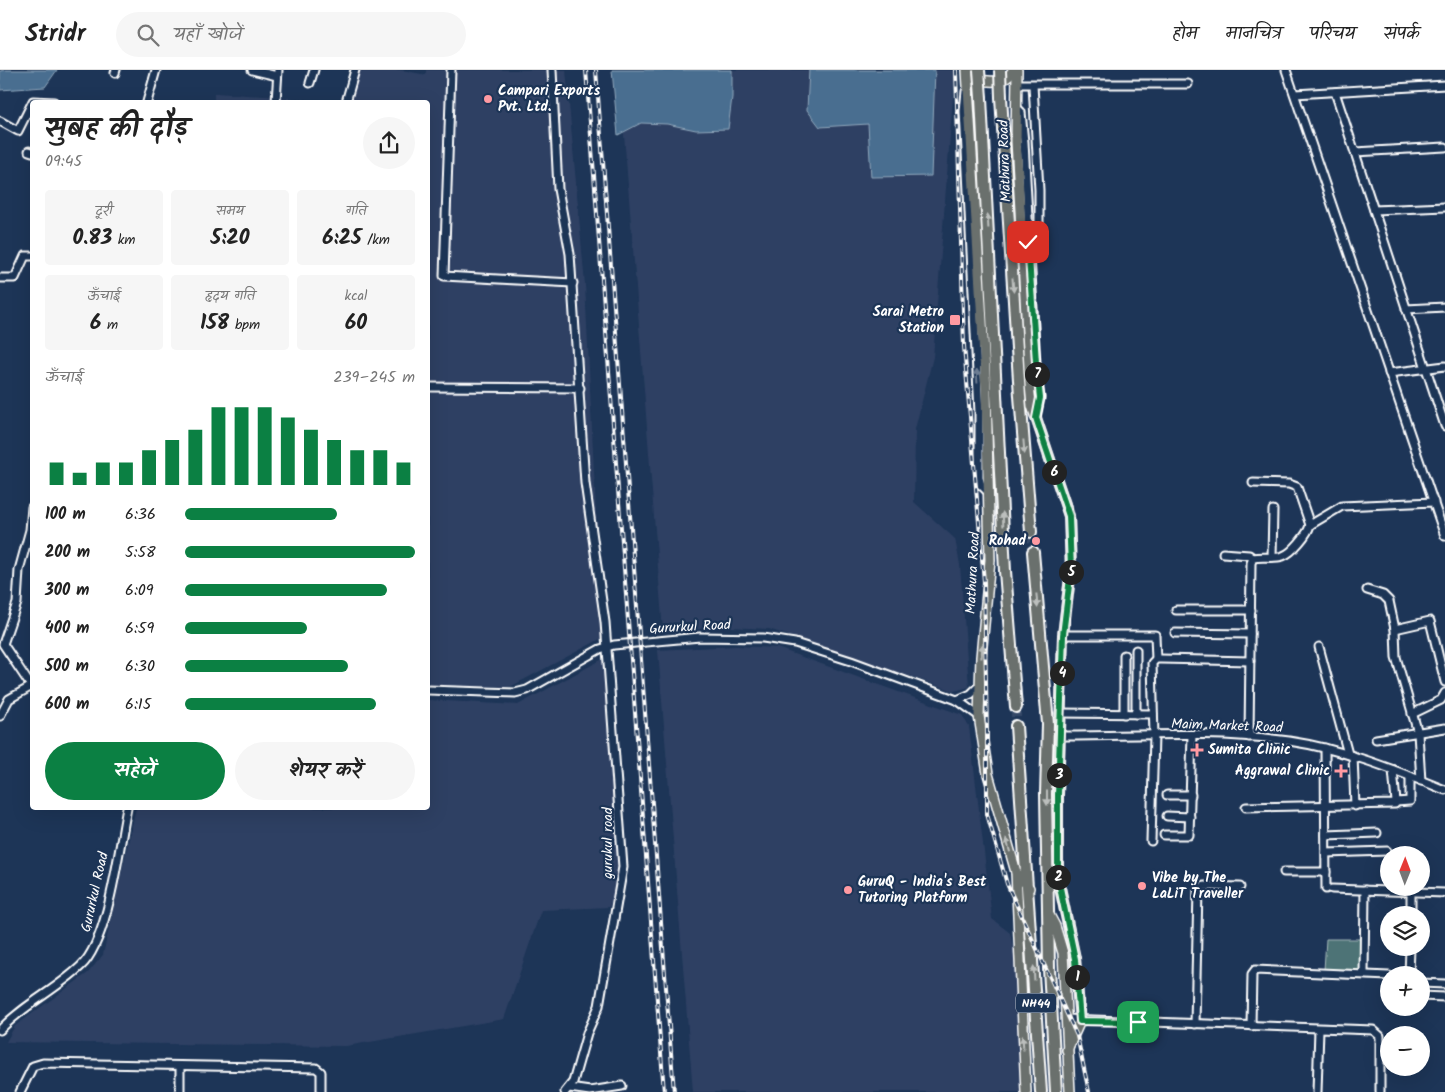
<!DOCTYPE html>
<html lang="hi">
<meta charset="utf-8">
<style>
:root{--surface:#fff;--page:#f6f6f6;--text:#222;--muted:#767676;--line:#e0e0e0;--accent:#0b8043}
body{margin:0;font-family:Kalam,"Playpen Sans Deva",sans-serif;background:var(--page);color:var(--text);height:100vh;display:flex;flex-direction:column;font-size:19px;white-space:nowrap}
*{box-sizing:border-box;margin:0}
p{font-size:16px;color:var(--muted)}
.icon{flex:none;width:28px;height:28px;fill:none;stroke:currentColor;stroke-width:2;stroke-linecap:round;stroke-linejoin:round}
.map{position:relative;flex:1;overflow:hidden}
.panel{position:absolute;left:30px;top:30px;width:400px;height:710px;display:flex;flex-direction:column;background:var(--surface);border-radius:5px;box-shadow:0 5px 20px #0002}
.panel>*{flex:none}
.needle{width:32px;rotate:1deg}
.fabs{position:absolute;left:1380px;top:776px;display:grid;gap:10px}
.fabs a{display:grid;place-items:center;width:50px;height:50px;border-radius:50%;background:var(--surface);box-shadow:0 5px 20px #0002;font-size:25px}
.pin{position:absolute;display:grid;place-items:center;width:42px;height:42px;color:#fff;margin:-21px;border-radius:10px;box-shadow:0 2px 8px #0006}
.km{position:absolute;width:25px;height:25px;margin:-12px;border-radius:50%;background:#222;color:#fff;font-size:14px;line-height:25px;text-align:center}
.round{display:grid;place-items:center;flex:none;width:52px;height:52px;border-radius:26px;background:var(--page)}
.overview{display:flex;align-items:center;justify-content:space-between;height:85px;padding:0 15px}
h1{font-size:28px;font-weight:700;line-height:38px}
.figures{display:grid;grid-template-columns:repeat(3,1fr);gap:8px;height:85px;padding:5px 15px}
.figures div{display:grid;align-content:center;border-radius:5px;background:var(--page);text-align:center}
.figures b{font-size:21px;font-weight:700}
.figures small{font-size:14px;font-weight:400}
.figures p{font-size:14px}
.chart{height:140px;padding:10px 15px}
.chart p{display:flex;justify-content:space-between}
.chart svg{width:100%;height:90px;margin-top:5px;stroke:var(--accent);stroke-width:6}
.button{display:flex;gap:10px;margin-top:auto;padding:10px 15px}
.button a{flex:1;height:58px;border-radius:30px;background:var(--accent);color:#fff;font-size:20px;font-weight:700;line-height:58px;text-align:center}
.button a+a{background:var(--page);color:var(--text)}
ul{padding:0 15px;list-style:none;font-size:16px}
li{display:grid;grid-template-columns:80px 60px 1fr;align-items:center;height:38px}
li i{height:12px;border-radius:6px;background:var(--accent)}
header{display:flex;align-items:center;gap:30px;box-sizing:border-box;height:70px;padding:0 25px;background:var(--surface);border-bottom:1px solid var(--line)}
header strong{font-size:24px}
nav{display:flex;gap:28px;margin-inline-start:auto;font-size:18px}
.search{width:350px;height:45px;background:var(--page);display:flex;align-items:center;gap:12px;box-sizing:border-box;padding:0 18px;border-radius:28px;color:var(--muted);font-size:19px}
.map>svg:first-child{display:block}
.built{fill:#2f4164}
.green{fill:#4d7376;stroke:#a6b9ba}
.water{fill:#486e90;stroke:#91a8bc}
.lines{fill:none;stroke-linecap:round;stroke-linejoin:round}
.highway-tunnel{stroke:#344968;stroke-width:10;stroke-dasharray:10 5;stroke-linecap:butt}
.minor-casing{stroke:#fff;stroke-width:11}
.major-casing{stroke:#fff;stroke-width:12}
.highway-casing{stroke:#fff;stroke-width:14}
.minor{stroke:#1d3557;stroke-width:7}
.major{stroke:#6b706d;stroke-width:9}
.highway{stroke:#6b706d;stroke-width:10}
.rail-casing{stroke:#fff;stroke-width:4}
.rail{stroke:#1d3557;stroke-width:2;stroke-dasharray:5.5;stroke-linecap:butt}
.highway-bridge-casing{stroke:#fff;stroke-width:14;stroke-linecap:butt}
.highway-bridge{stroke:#6b706d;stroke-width:10}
.oneway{fill:#bcbfbd}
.oneway2{fill:#6c7c92}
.route-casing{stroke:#fff;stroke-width:10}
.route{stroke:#0b8043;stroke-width:6}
.poi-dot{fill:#ff9aa2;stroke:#1d3557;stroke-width:2}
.labels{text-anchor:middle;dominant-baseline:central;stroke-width:4.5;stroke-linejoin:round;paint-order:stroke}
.shield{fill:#1d3557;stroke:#bbc2cd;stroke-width:1}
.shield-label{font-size:12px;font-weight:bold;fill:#fff}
.poi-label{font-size:14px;font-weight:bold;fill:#fff;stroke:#1d3557;text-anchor:start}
.street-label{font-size:14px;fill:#fff;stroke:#1d3557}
</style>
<header>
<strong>Stridr</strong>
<div class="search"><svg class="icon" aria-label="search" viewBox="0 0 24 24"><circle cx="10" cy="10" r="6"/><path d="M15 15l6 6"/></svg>यहाँ खोजें</div>
<nav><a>होम</a><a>मानचित्र</a><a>परिचय</a><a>संपर्क</a></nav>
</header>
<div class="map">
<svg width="1445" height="1022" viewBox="0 0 1445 1022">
<rect width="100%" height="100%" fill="#1d3557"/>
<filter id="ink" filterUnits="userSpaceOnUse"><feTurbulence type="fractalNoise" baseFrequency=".02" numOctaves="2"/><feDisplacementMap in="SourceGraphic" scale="10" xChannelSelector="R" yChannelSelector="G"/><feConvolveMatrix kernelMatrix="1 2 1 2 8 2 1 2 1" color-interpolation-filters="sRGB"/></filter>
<g filter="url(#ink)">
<g class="built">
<polygon points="352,0 401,0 426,5 426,0 566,0 585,215 602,568 510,617 428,615 428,32 343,32"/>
<polygon points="619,0 955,0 933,287 915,359 914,432 955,469 960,495 969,617 954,621 769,559 731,557 663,561"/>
<polygon points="214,23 279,27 325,32 214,32"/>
<polygon points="736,576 777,578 962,645 969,657 992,849 1010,863 1022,918 1029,1022 693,1022 658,580"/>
<polygon points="603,589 619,810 609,837 541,840 504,949 346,976 6,972 15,956 88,903 103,885 136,738 428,738 428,630 518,635"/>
</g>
<polygon class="green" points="1326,869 1362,869 1360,901 1324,900"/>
<g class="water">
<polygon points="5,0 57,0 45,17 0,20 0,1"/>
<polygon points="612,0 732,0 732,27 728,59 696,60 667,54 641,53 618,65"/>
<polygon points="809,0 935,0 931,106 871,107 868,54 820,57 807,40"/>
</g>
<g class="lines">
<g class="highway-tunnel">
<polyline points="1031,462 1033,482"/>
<polyline points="1016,637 1016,656"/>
</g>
<g class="minor-casing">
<g id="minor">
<polyline points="252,0 277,6"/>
<polyline points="451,0 444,206 573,213"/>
<polyline points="552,0 558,119 570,184 585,413 605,552 623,797 599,936 587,963 573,1012 565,1022"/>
<polyline points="1286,0 1445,466"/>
<polyline points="115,3 116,0"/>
<polyline points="310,13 314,0"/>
<polyline points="1017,14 1188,14"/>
<polyline points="966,21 964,41 979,343 979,408 981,415 988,422"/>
<polyline points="1335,22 1445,356"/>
<polyline points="1295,24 1445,15"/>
<polyline points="147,32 156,0"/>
<polyline points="276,32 278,0"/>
<polyline points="346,32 355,0"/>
<polyline points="1017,38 1021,42 1024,72 1036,295 1040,328 1036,347"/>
<polyline points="0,51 18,61 33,31 54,32"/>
<polyline points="29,81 32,82"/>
<polyline points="1355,82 1445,77"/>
<polyline points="1374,140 1445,137"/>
<polyline points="1029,179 1039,178 1039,120 1033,15"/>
<polyline points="0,208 15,208 25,186 32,186"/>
<polyline points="1406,239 1445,237"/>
<polyline points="1389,303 1445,296"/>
<polyline points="428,317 580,318"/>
<polyline points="1310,455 1342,436 1434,432"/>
<polyline points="1223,483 1249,485 1253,488"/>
<polyline points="1272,487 1273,440"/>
<polyline points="1367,520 1383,525 1389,531 1395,559 1396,587 1418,663 1421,711"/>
<polyline points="1176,540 1251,540"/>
<polyline points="1395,559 1430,551 1445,612"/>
<polyline points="1175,563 1250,564"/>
<polyline points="1063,565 1155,565 1156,589"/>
<polyline points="1319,577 1348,684"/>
<polyline points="31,616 3,574 17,533 19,500 30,460 32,437"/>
<polyline points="428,620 515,623 527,620 600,579 614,575 700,567 763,568 795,573 851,591 957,630 979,646"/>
<polyline points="957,630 971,624 980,615"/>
<polyline points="1060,643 1153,644"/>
<polyline points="1124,644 1124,585"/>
<polyline points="1136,644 1136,580"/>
<polyline points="1412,644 1441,630 1445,623"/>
<polyline points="0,646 9,629 32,616"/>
<path d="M1060,666C1135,666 1214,660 1289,671C1343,679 1395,700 1445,720"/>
<path d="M1249,667L1251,493L1253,488C1263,486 1274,489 1283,486C1292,483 1308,464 1310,455L1297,417L1289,414L1253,413"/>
<polyline points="1376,669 1445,658"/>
<polyline points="1325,678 1326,819"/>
<polyline points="1353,686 1355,736"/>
<polyline points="1167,725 1191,725"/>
<polyline points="1396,732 1410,731 1410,706"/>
<polyline points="1246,737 1395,734 1396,732 1393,700"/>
<polyline points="1167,746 1190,747"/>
<polyline points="1164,765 1189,765 1192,665"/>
<polyline points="1326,765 1377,763"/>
<polyline points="1151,771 1154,666 1152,593 1156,589 1161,589 1250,591"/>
<polyline points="1326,783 1387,781"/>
<polyline points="1284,802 1326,802"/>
<polyline points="1332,819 1445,823"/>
<polyline points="1411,845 1411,822"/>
<polyline points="1364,904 1365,820"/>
<polyline points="1409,905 1410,878"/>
<polyline points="1421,913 1445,914"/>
<polyline points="1421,926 1445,927"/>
<polyline points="1066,949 1373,960 1380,966 1380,1022"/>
<polyline points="1195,954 1198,820 1204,816 1240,817"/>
<polyline points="1251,956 1252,904 1255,900 1389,906"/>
<path d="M0,960C23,935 56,920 81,896C109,870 119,777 127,738"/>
<polyline points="569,1018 590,1021 622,1016"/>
<polyline points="20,1022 33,996 43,993 316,998 321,1002 321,1022"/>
<polyline points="180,1022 180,996"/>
<polyline points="1317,1022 1319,959"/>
</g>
</g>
<g class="major-casing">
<g id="major">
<polyline points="967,0 986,319 990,490 981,587 979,646 988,704 1016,802 1029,818"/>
<path d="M969,0L975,9C988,12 1007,14 1013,0"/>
<polyline points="1017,0 1016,71 1030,314 1032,336 1069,446 1071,499 1063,565 1058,725 1058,808 1075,888 1080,951 1067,980"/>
<polyline points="1016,802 1026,1022"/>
<polyline points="1048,843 1055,856 1063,883 1070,1022"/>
</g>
</g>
<g class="highway-casing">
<g id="highway">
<polyline points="1001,27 1020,326 1031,462"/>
<polyline points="981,28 1005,501 1016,637"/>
<polyline points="1033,482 1048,654 1046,724 1049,898 1056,1022"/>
<polyline points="1016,656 1041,1022"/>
</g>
</g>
<use href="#minor" class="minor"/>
<use href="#major" class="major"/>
<use href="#highway" class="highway"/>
<g class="rail-casing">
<g id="rail">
<polyline points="586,0 664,1022"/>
<polyline points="596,0 674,1022"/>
<polyline points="956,0 964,276 984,512 987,663 987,744 1007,814 1077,966 1089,1022"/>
</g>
</g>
<use href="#rail" class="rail"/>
<g class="highway-bridge-casing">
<g id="highway-bridge">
<polyline points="979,0 981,28"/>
<polyline points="1000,0 1001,27"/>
</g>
</g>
<use href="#highway-bridge" class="highway-bridge"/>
</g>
<defs><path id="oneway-solid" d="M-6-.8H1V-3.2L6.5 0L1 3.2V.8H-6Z" transform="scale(1.25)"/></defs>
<g class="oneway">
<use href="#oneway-solid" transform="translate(988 151) rotate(-93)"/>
<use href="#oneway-solid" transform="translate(1013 215) rotate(86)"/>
<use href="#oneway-solid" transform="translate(1024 377) rotate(85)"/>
<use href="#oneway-solid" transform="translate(1003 449) rotate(-93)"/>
<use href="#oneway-solid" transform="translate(1037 531) rotate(85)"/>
<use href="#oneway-solid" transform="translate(982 581) rotate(-85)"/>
<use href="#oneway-solid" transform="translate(1047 728) rotate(90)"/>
<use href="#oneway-solid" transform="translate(1008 775) rotate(-106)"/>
<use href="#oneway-solid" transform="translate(1034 903) rotate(-93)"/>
<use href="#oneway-solid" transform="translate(1023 973) rotate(-94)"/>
</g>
<use class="oneway2" href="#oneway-solid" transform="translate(977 306) rotate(-93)"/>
</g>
<g class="lines" filter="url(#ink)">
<g class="route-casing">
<polyline id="route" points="1028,172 1036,292 1040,328 1036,348 1069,446 1071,499 1063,565 1058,725 1058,808 1075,889 1080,951 1138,952"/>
</g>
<use href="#route" class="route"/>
</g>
<g class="poi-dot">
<circle cx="488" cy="29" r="5"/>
<rect x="949" y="244" width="12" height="12" rx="2.5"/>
<circle cx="1036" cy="471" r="5"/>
<path d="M1194.5 672.5h5v5h5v5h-5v5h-5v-5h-5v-5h5z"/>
<path d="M1338.5 693.5h5v5h5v5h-5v5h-5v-5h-5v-5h5z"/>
<circle cx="1142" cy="816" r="5"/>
<circle cx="848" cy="820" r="5"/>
</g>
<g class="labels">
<rect class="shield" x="1016" y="923.5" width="40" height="19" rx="4"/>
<g class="shield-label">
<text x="1036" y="933">NH44</text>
</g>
<g class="poi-label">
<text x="498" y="21">Campari Exports<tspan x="498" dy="16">Pvt. Ltd.</tspan></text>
<text x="944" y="242" text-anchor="end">Sarai Metro<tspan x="944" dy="16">Station</tspan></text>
<text x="1026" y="471" text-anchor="end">Rohad</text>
<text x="1208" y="680">Sumita Clinic</text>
<text x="1330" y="701" text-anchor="end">Aggrawal Clinic</text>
<text x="1152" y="808">Vibe by The<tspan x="1152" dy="16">LaLiT Traveller</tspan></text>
<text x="858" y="812">GuruQ - India's Best<tspan x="858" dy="16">Tutoring Platform</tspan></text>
</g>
<g class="street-label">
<text transform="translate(1005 91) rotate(-92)">Mathura Road</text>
<text transform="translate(973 503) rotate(-87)">Mathura Road</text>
<text transform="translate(690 557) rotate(-3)">Gururkul Road</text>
<text transform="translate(1227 656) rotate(2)">Maim Market Road</text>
<text transform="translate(608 773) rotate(-90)">gurukul road</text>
<text transform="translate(95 822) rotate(-77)">Gururkul Road</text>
</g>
</g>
</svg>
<div class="fabs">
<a><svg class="needle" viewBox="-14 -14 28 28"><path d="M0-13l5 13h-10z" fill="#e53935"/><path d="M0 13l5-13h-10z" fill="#767676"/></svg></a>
<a><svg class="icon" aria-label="layers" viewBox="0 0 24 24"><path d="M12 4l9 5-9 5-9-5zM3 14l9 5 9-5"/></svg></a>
<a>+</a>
<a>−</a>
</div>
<div class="pin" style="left:1138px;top:952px;background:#1e9e55"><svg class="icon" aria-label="arrive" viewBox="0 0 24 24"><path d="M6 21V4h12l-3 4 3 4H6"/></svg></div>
<div class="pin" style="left:1028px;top:172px;background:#d93025"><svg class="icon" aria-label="check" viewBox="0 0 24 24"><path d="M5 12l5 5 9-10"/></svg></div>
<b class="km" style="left:1077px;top:907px">1</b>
<b class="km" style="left:1058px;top:807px">2</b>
<b class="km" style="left:1059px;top:705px">3</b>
<b class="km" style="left:1062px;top:603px">4</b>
<b class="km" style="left:1071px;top:502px">5</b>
<b class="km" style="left:1054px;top:402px">6</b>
<b class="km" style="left:1037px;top:304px">7</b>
<section class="panel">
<div class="overview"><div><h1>सुबह की दौड़</h1><p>09:45</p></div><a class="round"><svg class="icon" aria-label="share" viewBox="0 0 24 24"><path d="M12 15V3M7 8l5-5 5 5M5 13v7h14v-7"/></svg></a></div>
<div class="figures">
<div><p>दूरी</p><b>0.83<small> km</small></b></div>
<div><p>समय</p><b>5:20</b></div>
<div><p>गति</p><b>6:25<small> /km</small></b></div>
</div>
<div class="figures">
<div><p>ऊँचाई</p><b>6<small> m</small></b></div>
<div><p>हृदय गति</p><b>158<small> bpm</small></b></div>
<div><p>kcal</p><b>60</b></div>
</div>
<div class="chart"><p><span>ऊँचाई</span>239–245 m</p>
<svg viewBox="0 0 160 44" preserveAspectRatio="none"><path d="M5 44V33M15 44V38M25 44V33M35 44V33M45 44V27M55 44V22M65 44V17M75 44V6M85 44V6M95 44V6M105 44V11M115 44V17M125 44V22M135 44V27M145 44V27M155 44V33"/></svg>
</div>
<ul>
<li><b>100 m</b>6:36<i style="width:66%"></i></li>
<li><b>200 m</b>5:58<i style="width:100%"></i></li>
<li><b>300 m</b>6:09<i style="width:88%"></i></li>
<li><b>400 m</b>6:59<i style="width:53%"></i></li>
<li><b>500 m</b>6:30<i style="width:71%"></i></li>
<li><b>600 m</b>6:15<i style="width:83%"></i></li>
</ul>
<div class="button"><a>सहेजें</a><a>शेयर करें</a></div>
</section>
</div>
